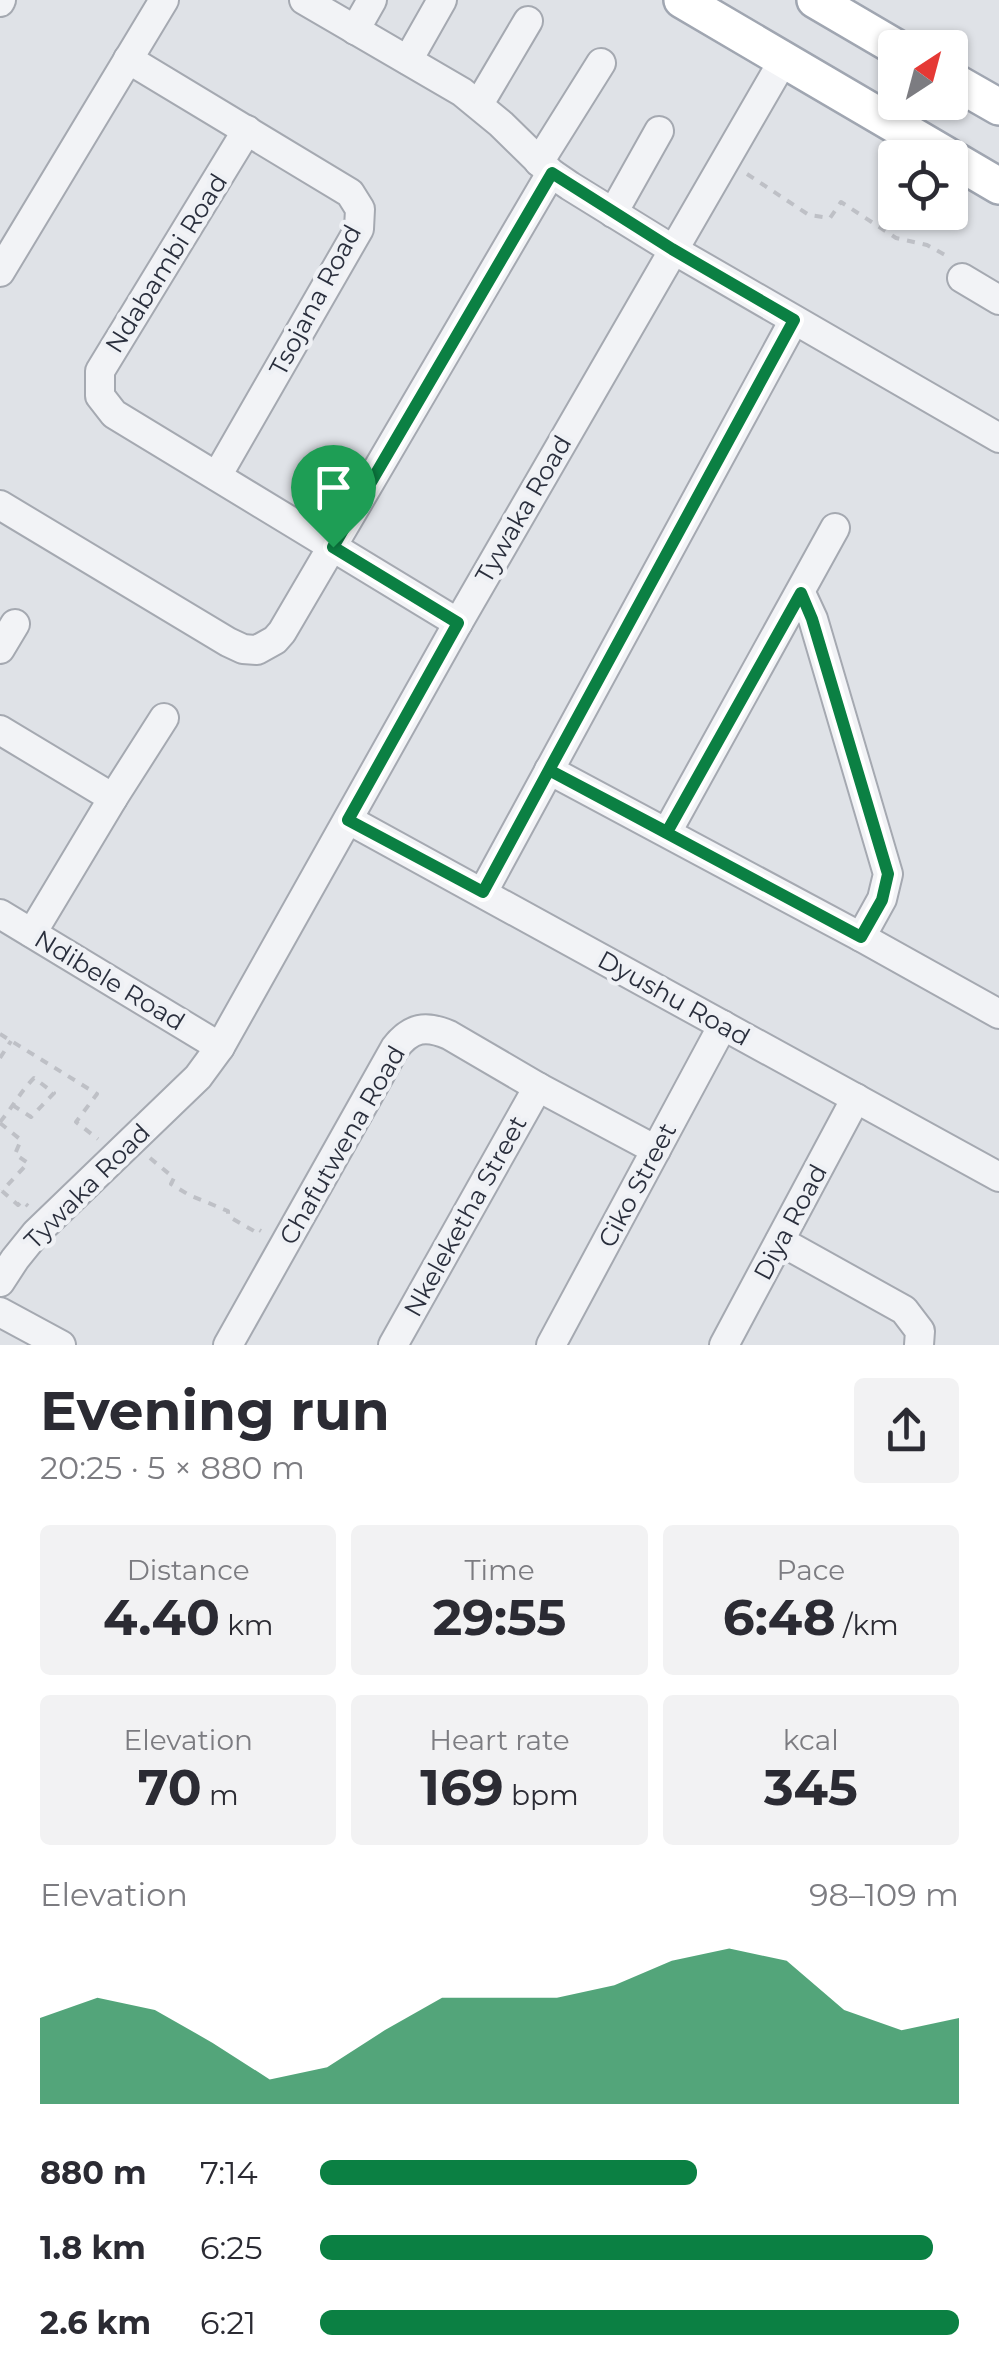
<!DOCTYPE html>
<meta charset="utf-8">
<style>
:root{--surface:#fff;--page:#f2f2f3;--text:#2b2b33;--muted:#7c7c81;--accent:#0b8043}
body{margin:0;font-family:Montserrat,sans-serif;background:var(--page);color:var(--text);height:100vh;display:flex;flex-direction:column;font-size:38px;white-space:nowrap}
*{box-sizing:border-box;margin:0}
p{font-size:32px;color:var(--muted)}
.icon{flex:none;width:55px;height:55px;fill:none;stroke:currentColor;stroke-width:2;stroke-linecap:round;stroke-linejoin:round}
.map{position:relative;height:1345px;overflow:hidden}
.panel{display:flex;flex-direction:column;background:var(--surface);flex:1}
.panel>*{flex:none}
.needle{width:65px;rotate:36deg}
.controls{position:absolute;left:878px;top:30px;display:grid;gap:20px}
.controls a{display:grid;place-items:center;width:90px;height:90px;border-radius:10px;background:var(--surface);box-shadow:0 2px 8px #0004;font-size:50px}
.pin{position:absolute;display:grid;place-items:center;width:85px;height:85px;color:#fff;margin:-102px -42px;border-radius:50% 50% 50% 0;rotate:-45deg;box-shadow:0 0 10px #0007}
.pin .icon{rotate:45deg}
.round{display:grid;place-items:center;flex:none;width:105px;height:105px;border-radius:10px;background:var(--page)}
.summary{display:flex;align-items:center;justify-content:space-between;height:170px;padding:0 40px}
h1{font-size:55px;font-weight:700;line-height:75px}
.stats{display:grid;grid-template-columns:repeat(3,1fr);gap:15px;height:170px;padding:10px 40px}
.stats div{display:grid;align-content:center;border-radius:10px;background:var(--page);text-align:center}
.stats b{font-size:50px;font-weight:700}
.stats small{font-size:28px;font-weight:400}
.stats p{font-size:28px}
.chart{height:280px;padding:20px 40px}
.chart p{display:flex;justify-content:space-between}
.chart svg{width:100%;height:180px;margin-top:10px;fill:var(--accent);opacity:.7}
ul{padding:0 40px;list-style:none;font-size:32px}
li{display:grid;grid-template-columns:160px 120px 1fr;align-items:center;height:75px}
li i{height:25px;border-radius:12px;background:var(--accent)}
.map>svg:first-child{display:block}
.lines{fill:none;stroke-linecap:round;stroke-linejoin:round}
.minor-casing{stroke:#a5a9b1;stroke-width:32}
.major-casing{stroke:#a0a6b1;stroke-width:40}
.path{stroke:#bec0c6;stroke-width:4;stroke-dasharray:8 8;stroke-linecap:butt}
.minor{stroke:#f2f3f6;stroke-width:28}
.major{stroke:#fff;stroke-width:35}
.route-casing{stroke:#fff;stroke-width:20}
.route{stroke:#0b8043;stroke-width:12}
.labels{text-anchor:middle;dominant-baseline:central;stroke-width:9;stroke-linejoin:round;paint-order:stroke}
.street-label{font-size:25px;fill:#2a2f3d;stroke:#eff1f5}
</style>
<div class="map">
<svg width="999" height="1345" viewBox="0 0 999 1345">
<rect width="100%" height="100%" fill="#dfe2e7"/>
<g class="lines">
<g class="minor-casing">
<g id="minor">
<polyline points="304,0 462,92 501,124 551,173 570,186 672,249 999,438"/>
<polyline points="0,2 1,0"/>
<polyline points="355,30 372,0"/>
<polyline points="128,59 350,193 360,209 359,229 217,476"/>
<polyline points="408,60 442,0"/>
<polyline points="479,104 528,21"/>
<polyline points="247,130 100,371 100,396 114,414 458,623"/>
<polyline points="539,162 601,63"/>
<polyline points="613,213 659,131"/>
<polyline points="0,272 164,0"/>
<polyline points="962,278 999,300"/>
<polyline points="0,505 228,642 243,649 257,650 275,640 282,632 551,173"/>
<polyline points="801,593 813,619 888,874 882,899 861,937"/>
<polyline points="0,649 15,624"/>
<polyline points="0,730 113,798"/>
<polyline points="549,770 861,937 999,1014"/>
<polyline points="349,820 999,1177"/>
<polyline points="667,832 835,528"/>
<polyline points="483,892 794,320"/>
<polyline points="0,914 220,1047"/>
<polyline points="32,933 113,798 164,718"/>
<polyline points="780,1241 904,1310 920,1331 919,1345"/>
<polyline points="0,1282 15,1259 36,1233 198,1077 220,1047 458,623 784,59"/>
<polyline points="0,1312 61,1345"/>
<path d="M228,1345L395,1048C411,1027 426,1025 449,1035L538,1087L656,1150"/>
<polyline points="393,1345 538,1087"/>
<polyline points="551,1345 723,1025"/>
<polyline points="724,1345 856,1098"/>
</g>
</g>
<g class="major-casing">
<g id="major">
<polyline points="682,0 999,186"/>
<polyline points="815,0 897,48"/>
<polyline points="950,79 999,107"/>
</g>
</g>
<g class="path">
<polyline points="747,174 809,215 830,218 841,202 896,238 927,245 947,256"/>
<polyline points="0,1034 97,1094 76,1122 98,1139"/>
<polyline points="0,1058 11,1041"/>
<path d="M0,1122C12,1108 21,1091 34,1078L54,1093L31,1117L14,1106"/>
<polyline points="0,1123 21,1140 15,1154 28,1163 2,1191"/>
<polyline points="150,1158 174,1178 171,1184 189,1195 228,1211 228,1216 254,1231 256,1228 261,1231"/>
<polyline points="2,1191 18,1205 22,1201 28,1206"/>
</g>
<use href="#minor" class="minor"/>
<use href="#major" class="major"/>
</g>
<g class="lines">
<g class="route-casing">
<polyline id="route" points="333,547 458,623 348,820 483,892 549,770 667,832 801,593 812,619 888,874 882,900 861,937 549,770 794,320 672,249 552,173 333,547"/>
</g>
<use href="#route" class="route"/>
</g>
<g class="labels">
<g class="street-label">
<text transform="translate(166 263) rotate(-58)">Ndabambi Road</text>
<text transform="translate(315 300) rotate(-62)">Tsojana Road</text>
<text transform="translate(523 509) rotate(-60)">Tywaka Road</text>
<text transform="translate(110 980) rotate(31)">Ndibele Road</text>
<text transform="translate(674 998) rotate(29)">Dyushu Road</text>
<text transform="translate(342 1145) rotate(-60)">Chafutwena Road</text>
<text transform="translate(637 1185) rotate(-62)">Ciko Street</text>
<text transform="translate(87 1186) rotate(-45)">Tywaka Road</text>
<text transform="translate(465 1216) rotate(-61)">Nkeleketha Street</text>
<text transform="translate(790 1222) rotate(-62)">Diya Road</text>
</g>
</g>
</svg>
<div class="controls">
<a><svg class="needle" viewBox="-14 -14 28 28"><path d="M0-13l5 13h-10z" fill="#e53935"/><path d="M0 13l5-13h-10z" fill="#7c7c81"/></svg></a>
<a><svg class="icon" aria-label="locate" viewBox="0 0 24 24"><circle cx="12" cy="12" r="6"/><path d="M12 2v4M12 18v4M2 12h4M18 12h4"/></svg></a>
</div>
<div class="pin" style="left:333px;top:547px;background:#1e9e55"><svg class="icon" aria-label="arrive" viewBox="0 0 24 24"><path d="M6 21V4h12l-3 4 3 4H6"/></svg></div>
</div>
<section class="panel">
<div class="summary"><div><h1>Evening run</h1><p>20:25 · 5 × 880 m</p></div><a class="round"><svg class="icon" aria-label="share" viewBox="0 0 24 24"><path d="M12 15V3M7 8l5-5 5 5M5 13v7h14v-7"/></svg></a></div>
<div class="stats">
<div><p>Distance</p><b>4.40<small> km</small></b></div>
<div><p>Time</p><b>29:55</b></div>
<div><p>Pace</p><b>6:48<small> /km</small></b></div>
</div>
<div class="stats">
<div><p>Elevation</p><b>70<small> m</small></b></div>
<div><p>Heart rate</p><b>169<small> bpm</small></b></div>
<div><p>kcal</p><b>345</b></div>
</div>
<div class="chart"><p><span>Elevation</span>98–109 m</p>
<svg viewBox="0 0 160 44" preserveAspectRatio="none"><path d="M0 44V23L10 18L20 21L30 29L40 38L50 35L60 26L70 18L80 18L90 18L100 15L110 9L120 6L130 9L140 21L150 26L160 23V44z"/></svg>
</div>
<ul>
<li><b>880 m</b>7:14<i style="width:59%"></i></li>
<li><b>1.8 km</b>6:25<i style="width:96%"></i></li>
<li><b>2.6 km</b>6:21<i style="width:100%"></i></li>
</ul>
</section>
